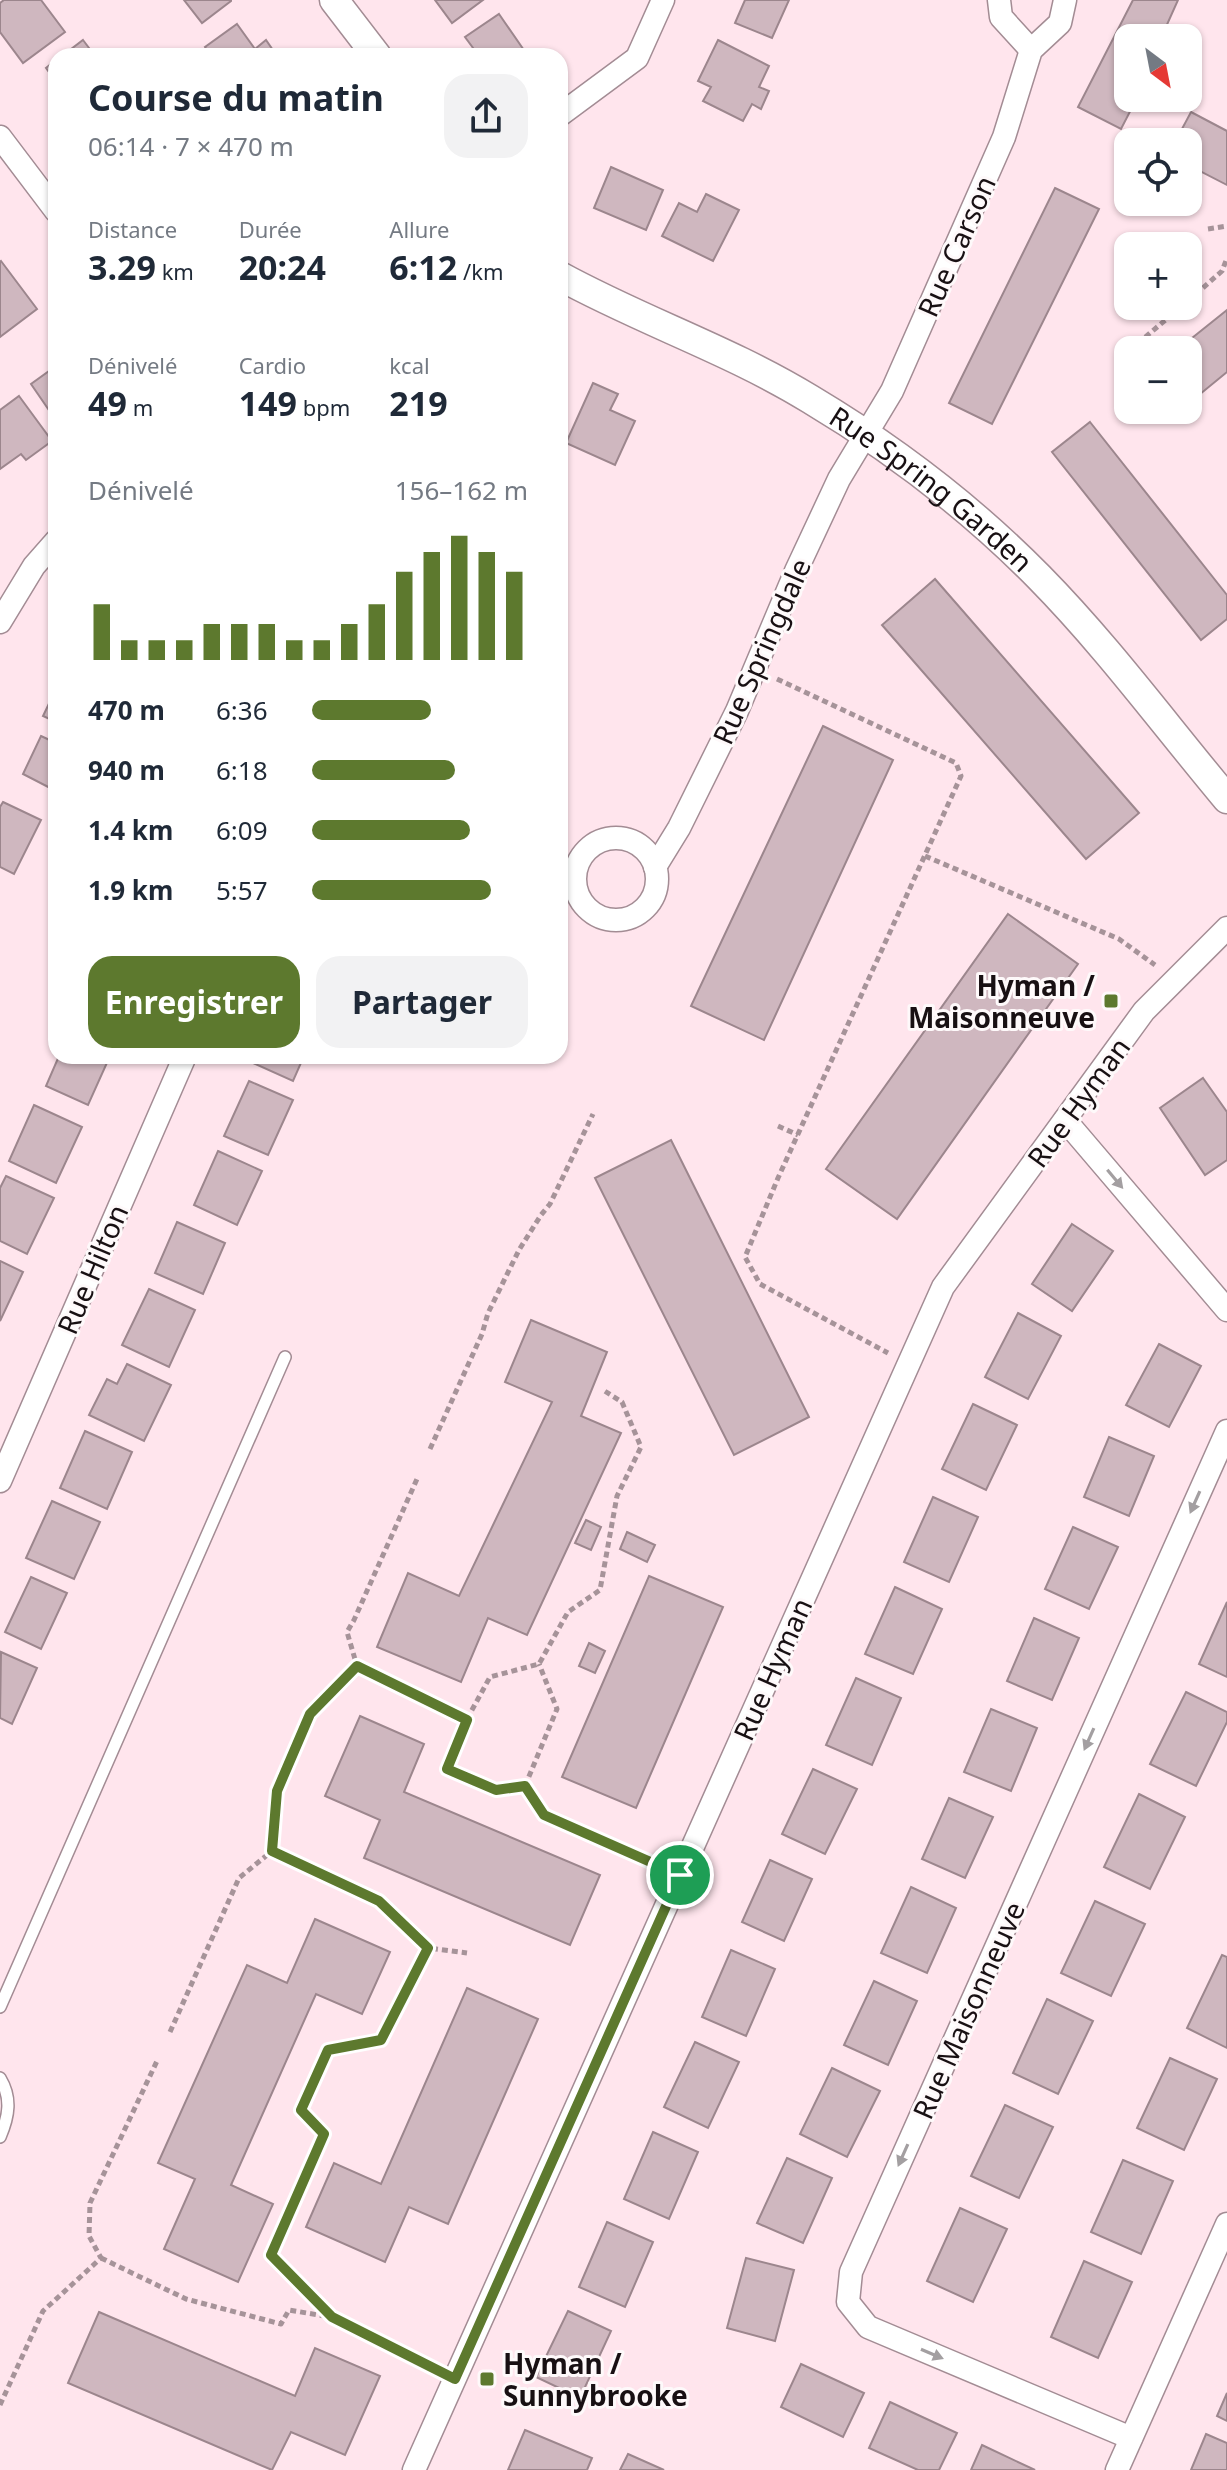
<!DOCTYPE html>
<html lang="fr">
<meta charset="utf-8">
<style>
:root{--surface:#fff;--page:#f2f2f3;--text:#1f2937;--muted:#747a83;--accent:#5d792e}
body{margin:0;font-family:"Noto Sans",sans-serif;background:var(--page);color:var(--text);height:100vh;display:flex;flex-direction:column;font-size:30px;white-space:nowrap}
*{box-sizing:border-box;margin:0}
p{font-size:26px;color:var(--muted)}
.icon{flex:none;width:44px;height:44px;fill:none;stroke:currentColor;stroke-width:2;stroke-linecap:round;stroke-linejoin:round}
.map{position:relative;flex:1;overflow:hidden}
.details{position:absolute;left:48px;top:48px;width:520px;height:1016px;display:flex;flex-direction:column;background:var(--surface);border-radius:24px;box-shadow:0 2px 6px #0004}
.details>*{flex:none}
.needle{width:52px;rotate:148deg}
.tools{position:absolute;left:1114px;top:24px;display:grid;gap:16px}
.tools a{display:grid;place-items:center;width:88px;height:88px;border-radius:16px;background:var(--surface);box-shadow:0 2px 6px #0004;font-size:40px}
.pin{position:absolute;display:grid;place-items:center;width:68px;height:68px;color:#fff;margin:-34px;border:4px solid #fff;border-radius:50%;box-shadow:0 2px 8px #0007}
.round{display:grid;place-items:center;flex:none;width:84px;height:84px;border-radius:24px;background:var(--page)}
.overview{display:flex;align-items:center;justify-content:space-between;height:136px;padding:0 40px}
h1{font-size:36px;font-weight:700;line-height:60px}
.stats{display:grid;grid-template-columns:repeat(3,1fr);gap:12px;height:136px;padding:8px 40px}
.stats div{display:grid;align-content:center}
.stats b{font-size:34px;font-weight:700}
.stats small{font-size:22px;font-weight:400}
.stats p{font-size:22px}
.chart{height:224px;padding:16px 40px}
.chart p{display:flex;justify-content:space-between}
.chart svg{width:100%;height:144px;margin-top:8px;stroke:var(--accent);stroke-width:6}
.primary-button{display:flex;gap:16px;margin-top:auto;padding:16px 40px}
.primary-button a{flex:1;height:92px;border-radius:24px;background:var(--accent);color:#fff;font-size:32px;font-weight:700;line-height:92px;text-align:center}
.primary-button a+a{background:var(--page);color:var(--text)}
ul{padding:0 40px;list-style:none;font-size:26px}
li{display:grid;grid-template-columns:128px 96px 1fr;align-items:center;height:60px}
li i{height:20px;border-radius:10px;background:var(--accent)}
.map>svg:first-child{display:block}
.building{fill:#cfb7bf;stroke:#9c868d;stroke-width:2}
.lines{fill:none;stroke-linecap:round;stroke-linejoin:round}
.service-casing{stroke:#a38c94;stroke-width:14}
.minor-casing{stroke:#a38c94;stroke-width:25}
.tertiary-casing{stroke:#a38c94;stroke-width:31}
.path{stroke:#a69399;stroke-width:5;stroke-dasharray:6 4;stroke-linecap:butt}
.service{stroke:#fff;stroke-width:11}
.minor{stroke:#fff;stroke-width:22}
.tertiary{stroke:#fff;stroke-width:28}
.oneway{fill:#a39fa1}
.route-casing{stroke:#fff;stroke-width:16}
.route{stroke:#5d792e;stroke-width:10}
.poi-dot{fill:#5d792e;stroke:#fef9fa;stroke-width:3}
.labels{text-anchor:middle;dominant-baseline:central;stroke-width:6;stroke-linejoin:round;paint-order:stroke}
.street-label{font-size:28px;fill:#181013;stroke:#fef9fa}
.poi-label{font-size:28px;font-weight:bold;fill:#181013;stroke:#fef9fa;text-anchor:end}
</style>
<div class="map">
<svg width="1227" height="2470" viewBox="0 0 1227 2470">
<rect width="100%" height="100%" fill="#ffe5ed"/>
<g class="building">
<polygon points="4,0 41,0 65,32 23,63 0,32 0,3"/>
<polygon points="184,0 231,0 231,1 202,23"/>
<polygon points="435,0 483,0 452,23"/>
<polygon points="745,0 789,0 772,38 735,23"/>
<polygon points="1133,0 1178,0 1161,38 1128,38 1128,98 1137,98 1121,129 1078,107"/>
<polygon points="499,14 528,56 479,56 465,37"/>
<polygon points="237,24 255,49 266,40 277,56 211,56 205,47"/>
<polygon points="83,40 95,56 62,56"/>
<polygon points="718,40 769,66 759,87 769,91 761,109 752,104 743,121 703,101 711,87 698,81"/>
<polygon points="56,60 56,82 46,68"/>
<polygon points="1191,112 1227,131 1227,185 1188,165 1188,142 1175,142"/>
<polygon points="611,167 663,190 646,230 594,208"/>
<polygon points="1055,188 1099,209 992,424 949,403"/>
<polygon points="706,194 739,210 713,261 662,236 679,203 697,212"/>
<polygon points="1,261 37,309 0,337 0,262"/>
<polygon points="1227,310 1227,372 1188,404 1188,350 1177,350"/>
<polygon points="56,366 56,418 55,419 31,384"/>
<polygon points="593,383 618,394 610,410 635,421 615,465 566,443"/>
<polygon points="19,396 52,441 26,460 21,454 0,469 0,410"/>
<polygon points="1162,410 1180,410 1169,419"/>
<polygon points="1090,422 1227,595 1227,619 1201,640 1052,452"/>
<polygon points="935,579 1139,813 1086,859 882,625"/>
<polygon points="56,689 56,722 43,716"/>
<polygon points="823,726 893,760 764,1040 691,1006"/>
<polygon points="41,736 56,743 56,791 23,774"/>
<polygon points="3,802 41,820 14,874 0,867 0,807"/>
<polygon points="1008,914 1078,964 897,1219 826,1169"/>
<polygon points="59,1056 110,1056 88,1105 46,1086"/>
<polygon points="256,1056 304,1056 293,1081 253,1063"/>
<polygon points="1203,1078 1227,1112 1227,1160 1205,1175 1160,1108"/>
<polygon points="249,1081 293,1100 268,1155 224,1136"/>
<polygon points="34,1105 82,1127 56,1183 9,1161"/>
<polygon points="671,1140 809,1417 734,1455 595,1178"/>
<polygon points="218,1151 262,1171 237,1225 194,1205"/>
<polygon points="6,1176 54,1198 27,1254 0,1241 0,1188"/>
<polygon points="177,1222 225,1243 203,1294 155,1273"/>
<polygon points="1072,1224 1113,1251 1072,1311 1032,1284"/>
<polygon points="0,1261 23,1272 0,1321"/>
<polygon points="149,1289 195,1310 169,1367 122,1345"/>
<polygon points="1018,1313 1061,1336 1028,1399 985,1377"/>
<polygon points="531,1320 607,1352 581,1416 621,1433 527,1635 488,1618 461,1682 377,1647 408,1573 459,1596 552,1402 505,1382"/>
<polygon points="1159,1344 1201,1366 1169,1427 1126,1405"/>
<polygon points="127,1364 171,1385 144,1441 89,1415 107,1379 117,1384"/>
<polygon points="973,1404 1017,1425 986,1490 942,1469"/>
<polygon points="85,1431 132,1452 107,1509 60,1488"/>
<polygon points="1109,1437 1154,1456 1129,1516 1084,1497"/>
<polygon points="933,1497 978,1517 949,1582 904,1562"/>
<polygon points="52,1501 100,1522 74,1579 26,1558"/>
<polygon points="586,1520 601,1527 591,1550 575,1543"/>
<polygon points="1073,1527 1118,1547 1089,1609 1045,1589"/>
<polygon points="627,1532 655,1545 647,1562 620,1549"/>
<polygon points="649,1576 723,1607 636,1808 562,1777"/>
<polygon points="31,1577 67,1593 41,1649 5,1632"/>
<polygon points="895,1587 942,1609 913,1674 865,1654"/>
<polygon points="1227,1602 1227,1677 1199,1664"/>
<polygon points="1034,1618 1079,1638 1052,1700 1007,1681"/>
<polygon points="589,1643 605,1651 595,1673 579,1666"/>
<polygon points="1,1652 37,1668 12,1724 0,1718"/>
<polygon points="856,1678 901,1698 872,1765 826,1745"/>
<polygon points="1186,1692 1227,1712 1227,1722 1196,1786 1150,1764"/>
<polygon points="991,1709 1037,1728 1011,1791 964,1772"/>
<polygon points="360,1716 424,1744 404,1792 600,1875 570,1945 364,1858 380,1820 325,1796"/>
<polygon points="813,1769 857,1789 825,1854 782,1834"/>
<polygon points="1139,1794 1185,1817 1150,1889 1104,1867"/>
<polygon points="949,1798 993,1817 965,1878 922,1859"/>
<polygon points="770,1860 812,1879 784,1941 742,1922"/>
<polygon points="911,1887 956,1908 927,1973 881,1953"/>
<polygon points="1095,1901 1145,1924 1111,1996 1061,1973"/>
<polygon points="315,1919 390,1952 362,2014 316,1994 231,2185 273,2204 238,2282 164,2249 195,2179 158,2163 247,1965 287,1983"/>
<polygon points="731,1950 775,1969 746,2036 702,2017"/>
<polygon points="1222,1955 1227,1957 1227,2048 1187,2028"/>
<polygon points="874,1981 917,2001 888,2065 844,2045"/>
<polygon points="467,1988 538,2019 448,2224 409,2207 385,2262 306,2227 334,2163 381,2184"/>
<polygon points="1047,1999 1093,2021 1058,2094 1013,2073"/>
<polygon points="695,2042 739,2062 708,2128 664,2107"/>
<polygon points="1170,2058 1217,2079 1184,2150 1137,2128"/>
<polygon points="832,2068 880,2091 847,2157 800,2134"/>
<polygon points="1005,2105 1053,2127 1019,2198 971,2176"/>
<polygon points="653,2132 698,2152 669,2219 624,2199"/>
<polygon points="787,2158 832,2178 803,2243 757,2223"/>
<polygon points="1123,2160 1173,2181 1141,2254 1091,2232"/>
<polygon points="960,2208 1007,2229 973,2302 927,2281"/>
<polygon points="607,2222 653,2242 625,2307 579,2287"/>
<polygon points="746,2258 794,2270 775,2341 727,2328"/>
<polygon points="1084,2261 1132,2282 1098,2358 1051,2337"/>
<polygon points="568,2311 611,2331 580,2398 536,2377"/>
<polygon points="99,2312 295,2396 315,2348 380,2376 345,2455 291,2432 272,2470 68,2383"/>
<polygon points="801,2364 864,2393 843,2437 781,2407"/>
<polygon points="1227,2393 1227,2421 1217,2416"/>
<polygon points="890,2402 957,2433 939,2470 918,2470 869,2448"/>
<polygon points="525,2430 592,2458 587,2470 508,2470"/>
<polygon points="1206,2434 1227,2443 1227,2470 1191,2470"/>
<polygon points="982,2445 1035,2470 971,2470"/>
<polygon points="628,2454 664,2470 620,2470"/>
</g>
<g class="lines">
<g class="service-casing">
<g id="service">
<polyline points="0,2007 285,1357"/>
<path d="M0,2078C12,2098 9,2116 0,2137"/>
</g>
</g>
<g class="minor-casing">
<g id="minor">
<polyline points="999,0 1001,17 1031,50"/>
<polyline points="560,115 637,58 663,0"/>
<polyline points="0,137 56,211"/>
<polyline points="0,622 34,566 56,541"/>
<circle cx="616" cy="879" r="41"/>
<polyline points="655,867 679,828 737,711 796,571 839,479 892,391 1004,137 1031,50 1060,23 1065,0"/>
<polyline points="1065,1120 1227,1310"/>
<polyline points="0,1481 185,1056"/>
<polyline points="1131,2438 868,2327 848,2302 851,2272 1227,1431"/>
<polyline points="414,2470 943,1287 1144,1011 1227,928"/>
<polyline points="1117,2470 1227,2224"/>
</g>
</g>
<g class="tertiary-casing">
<g id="tertiary">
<polyline points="334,0 377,56"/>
<path id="s1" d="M560,276C642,321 730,350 810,399C892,448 972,509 1039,577C1107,646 1165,725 1227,799"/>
</g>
</g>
<g class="path">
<polyline points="1208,229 1227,226"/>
<polyline points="1188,301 1222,271 1227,258"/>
<polyline points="1130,350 1182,306"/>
<polyline points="777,679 956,763 961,776 778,1178 745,1257 760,1284 888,1353"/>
<polyline points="925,856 1119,939 1155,965"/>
<polyline points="778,1126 798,1135"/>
<polyline points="430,1449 482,1334 488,1313 519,1250 541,1215 550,1204 593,1114"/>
<polyline points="357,1666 467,1720 447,1769 496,1790 525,1786 544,1815 660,1867"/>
<polyline points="467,1719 490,1677 539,1664 568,1612 600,1590 617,1496 641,1447 622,1402 603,1390"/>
<polyline points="525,1786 557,1709 539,1664"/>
<polyline points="272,1851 379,1901 428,1948 467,1953"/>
<polyline points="428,1948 381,2040 328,2050 301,2110 324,2134 271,2255 332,2317 436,2369"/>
<polyline points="170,2032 239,1878 272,1851 277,1791 310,1714 357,1666 347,1632 354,1620 417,1479"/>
<polyline points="101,2258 186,2299 281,2324 289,2310 330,2317"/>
<polyline points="0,2405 43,2311 101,2258 89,2236 90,2203 157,2061"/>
</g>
<use href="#service" class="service"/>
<use href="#minor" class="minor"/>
<use href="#tertiary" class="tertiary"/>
</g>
<defs><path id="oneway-solid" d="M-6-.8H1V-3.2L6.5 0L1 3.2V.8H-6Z" transform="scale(2)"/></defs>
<g class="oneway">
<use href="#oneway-solid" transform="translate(1115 1179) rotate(50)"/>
<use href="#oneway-solid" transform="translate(1195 1502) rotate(114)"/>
<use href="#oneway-solid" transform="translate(1089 1739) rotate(114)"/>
<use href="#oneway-solid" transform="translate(903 2155) rotate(114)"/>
<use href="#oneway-solid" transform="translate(932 2354) rotate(23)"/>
</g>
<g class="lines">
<g class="route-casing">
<polygon id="route" points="357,1666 467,1720 447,1769 496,1790 525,1786 544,1815 680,1875 455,2379 332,2317 271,2255 324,2134 301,2110 328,2050 381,2040 428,1948 379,1901 272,1851 277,1791 310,1714"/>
</g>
<use href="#route" class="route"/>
</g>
<g class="poi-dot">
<rect x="1103" y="993" width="16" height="16" rx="4"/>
<rect x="479" y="2371" width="16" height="16" rx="4"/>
</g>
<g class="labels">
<g class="street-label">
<text transform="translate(956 246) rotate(-66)">Rue Carson</text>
<text stroke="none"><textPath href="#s1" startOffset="430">Rue Spring Garden</textPath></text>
<text transform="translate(761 651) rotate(-66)">Rue Springdale</text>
<text transform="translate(1078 1102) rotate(-54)">Rue Hyman</text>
<text transform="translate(92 1269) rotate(-67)">Rue Hilton</text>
<text transform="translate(772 1669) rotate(-66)">Rue Hyman</text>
<text transform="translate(968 2010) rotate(-66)">Rue Maisonneuve</text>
</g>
<g class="poi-label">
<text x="1095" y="985">Hyman /<tspan x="1095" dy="32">Maisonneuve</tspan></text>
<text x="503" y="2363" text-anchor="start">Hyman /<tspan x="503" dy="32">Sunnybrooke</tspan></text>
</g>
</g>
</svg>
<div class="tools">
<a><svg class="needle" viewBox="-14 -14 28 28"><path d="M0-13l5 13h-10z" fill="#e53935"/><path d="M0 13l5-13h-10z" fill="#747a83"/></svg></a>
<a><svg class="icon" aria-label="locate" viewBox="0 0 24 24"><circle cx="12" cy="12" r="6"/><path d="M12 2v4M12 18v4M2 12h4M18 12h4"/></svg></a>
<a>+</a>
<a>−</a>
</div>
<div class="pin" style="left:680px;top:1875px;background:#1e9e55"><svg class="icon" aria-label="arrive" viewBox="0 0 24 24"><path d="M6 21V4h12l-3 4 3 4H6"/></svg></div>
<section class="details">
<div class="overview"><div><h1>Course du matin</h1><p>06:14 · 7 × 470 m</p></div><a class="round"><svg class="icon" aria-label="share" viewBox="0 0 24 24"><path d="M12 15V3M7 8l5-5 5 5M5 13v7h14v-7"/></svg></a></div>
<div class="stats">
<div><p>Distance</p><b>3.29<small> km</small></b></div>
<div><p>Durée</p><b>20:24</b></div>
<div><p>Allure</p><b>6:12<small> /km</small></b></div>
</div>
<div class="stats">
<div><p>Dénivelé</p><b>49<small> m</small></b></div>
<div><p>Cardio</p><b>149<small> bpm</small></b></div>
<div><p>kcal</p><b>219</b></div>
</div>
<div class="chart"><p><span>Dénivelé</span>156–162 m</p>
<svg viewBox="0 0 160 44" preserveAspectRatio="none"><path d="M5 44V27M15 44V38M25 44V38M35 44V38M45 44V33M55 44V33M65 44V33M75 44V38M85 44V38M95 44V33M105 44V27M115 44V17M125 44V11M135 44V6M145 44V11M155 44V17"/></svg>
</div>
<ul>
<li><b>470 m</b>6:36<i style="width:55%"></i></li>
<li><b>940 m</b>6:18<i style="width:66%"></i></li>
<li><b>1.4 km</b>6:09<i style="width:73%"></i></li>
<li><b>1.9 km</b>5:57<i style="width:83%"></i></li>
</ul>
<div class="primary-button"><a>Enregistrer</a><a>Partager</a></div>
</section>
</div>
